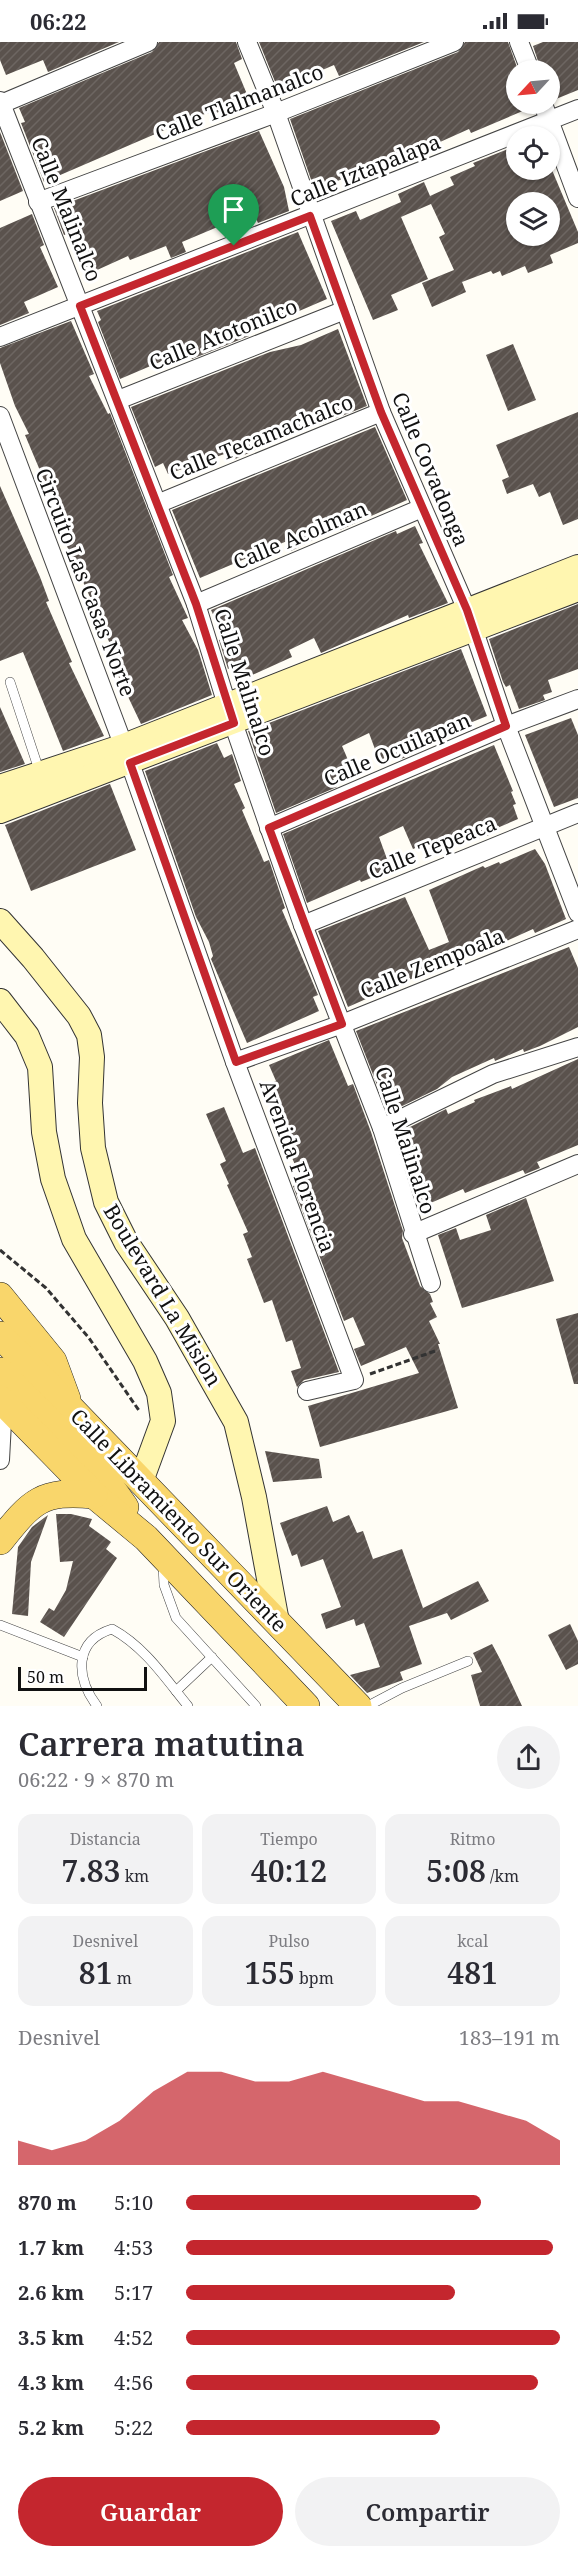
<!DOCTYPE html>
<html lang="es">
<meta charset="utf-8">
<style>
:root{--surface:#fff;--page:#f2f2f3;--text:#2b2b33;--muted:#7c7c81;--accent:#c4262e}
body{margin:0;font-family:"Noto Serif",serif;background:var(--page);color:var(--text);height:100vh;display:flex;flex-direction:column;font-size:22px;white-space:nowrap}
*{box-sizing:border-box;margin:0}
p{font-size:20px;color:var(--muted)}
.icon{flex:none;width:33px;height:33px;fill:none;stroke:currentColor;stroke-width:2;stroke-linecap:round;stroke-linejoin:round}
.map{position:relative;height:1664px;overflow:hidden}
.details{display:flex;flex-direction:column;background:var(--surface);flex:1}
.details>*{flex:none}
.needle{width:39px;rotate:244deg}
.fabs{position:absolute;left:506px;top:18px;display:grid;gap:12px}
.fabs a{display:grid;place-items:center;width:54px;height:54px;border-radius:50%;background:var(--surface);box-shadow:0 2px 4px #0004;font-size:30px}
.scale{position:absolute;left:18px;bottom:15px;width:129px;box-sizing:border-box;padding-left:6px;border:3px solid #111;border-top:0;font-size:16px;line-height:21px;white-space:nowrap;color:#111;-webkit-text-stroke:4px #fff;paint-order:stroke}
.pin{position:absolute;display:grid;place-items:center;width:51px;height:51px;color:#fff;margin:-62px -26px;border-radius:50% 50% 50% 0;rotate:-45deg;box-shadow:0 0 6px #0007}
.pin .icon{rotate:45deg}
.round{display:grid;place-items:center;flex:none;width:63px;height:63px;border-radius:32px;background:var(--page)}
.head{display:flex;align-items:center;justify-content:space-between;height:102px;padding:0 18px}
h1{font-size:33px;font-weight:600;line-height:45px}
.figures{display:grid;grid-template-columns:repeat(3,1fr);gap:9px;height:102px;padding:6px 18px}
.figures div{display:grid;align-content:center;border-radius:15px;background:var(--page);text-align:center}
.figures b{font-size:30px;font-weight:600}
.figures small{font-size:16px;font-weight:400}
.figures p{font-size:16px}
.chart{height:168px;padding:12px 18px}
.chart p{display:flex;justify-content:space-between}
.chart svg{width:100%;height:108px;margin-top:6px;fill:var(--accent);opacity:.7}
.action{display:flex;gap:12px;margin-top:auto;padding:12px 18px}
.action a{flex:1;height:69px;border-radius:36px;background:var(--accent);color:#fff;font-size:24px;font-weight:600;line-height:69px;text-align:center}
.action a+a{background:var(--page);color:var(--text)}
ul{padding:0 18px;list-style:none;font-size:20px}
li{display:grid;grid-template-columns:96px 72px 1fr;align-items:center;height:45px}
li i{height:15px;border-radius:8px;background:var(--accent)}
.status{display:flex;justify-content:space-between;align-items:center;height:42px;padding:0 30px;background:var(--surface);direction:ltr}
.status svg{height:16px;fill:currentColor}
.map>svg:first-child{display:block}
.building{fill:url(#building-hatch);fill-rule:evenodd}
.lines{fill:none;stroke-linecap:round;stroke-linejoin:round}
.lane-casing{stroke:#444;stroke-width:10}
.street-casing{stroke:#444;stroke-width:20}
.secondary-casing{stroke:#333;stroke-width:26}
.primary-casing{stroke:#222;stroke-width:28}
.path{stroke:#333;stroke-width:3;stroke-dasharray:6 3;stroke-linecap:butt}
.lane{stroke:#fff;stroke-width:9}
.street{stroke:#fff;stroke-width:18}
.secondary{stroke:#fff6b0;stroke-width:24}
.primary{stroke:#f9d66b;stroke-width:27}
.route-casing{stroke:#fff;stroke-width:12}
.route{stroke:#c4262e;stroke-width:8}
.labels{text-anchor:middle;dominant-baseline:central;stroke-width:6;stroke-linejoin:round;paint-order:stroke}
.street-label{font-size:21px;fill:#111;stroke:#fff}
</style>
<div class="status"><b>06:22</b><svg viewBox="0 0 49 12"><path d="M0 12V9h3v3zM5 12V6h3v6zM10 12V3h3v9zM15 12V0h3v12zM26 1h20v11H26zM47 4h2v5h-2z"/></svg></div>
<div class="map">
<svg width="578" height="1664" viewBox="0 0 578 1664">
<defs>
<pattern id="building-hatch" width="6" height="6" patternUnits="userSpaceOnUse" patternTransform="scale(1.5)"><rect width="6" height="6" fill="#5a524d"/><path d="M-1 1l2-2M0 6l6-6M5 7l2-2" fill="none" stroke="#6d6662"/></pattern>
</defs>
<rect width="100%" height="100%" fill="#fffdf5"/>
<g class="building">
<polygon points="0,0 119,0 48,30 43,18 6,33 0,18"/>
<polygon points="159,0 236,0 242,17 234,21 249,57 214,72 213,70 197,74 44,140 21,81 25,80 19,66 152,10"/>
<polygon points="259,0 424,0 339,34 334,23 278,47"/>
<polygon points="465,0 508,0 518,28 516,28 516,62 532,62 532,65 471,91 469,87 411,113 409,110 369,130 367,126 315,149 290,77 458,10"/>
<polygon points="543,0 578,0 578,48 556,57 549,39 549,28 541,28 533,4"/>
<polygon points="259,89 284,145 289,169 258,181 253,170 182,200 186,210 171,216 166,204 130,218 128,214 86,233 70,195 67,192 64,193 54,166"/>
<polygon points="0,90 23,149 0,159"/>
<path d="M516,104V128H552L578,190V201L550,213L553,221L528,231L525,224L502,234L500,229L493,232L491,229L462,240L466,250L432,265L422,241L454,228L439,195L445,192L431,162L401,175L428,237L391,253L398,268L373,278L331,179L356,169L360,178L401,160L398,152L424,140L430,154L454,143L450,135L475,124L473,121ZM516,160H549V194H516Z"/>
<polygon points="32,172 44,203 40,205 58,245 24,260 29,271 0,283 0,186"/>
<polygon points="298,190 327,257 248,291 249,294 192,317 188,308 120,337 98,280 101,278 97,269"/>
<polygon points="71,279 94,332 89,334 108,372 110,371 173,533 169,535 188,576 182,578 198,608 212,653 141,682 112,621 108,609 112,607 99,575 65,500 52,466 55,464 25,393 29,392 15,364 0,321 0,306"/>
<polygon points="338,287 367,364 319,383 318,380 233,418 230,410 168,432 163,421 155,425 131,365 270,310 301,303"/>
<polygon points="513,302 536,358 508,369 486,313"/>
<polygon points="578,370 578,477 563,483 550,450 539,455 533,442 507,452 502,438 509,435 496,403"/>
<polygon points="375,385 407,458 340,488 339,485 291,509 287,499 200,536 172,468"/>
<polygon points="0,444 40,535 49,559 46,560 72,620 69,621 104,694 63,709 23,610 0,619"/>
<polygon points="415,484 423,501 419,502 448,561 409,576 408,573 321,611 314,596 289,608 292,615 239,639 232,625 228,627 219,598 224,596 211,568 396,489 397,492"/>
<polygon points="578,562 578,627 548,638 552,650 543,653 545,658 519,667 510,643 506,645 503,640 489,597"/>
<polygon points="461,607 487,674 418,702 421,708 399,718 397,712 379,718 369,691 342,704 352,727 333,736 337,745 276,771 248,689"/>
<polygon points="0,665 25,722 0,730"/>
<polygon points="571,676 578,693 578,756 554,765 525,693"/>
<polygon points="217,701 224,716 232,712 241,739 234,742 245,766 242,768 264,820 269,818 285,866 282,868 318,953 313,955 319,969 247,1001 211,917 213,914 209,900 196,875 145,729"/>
<polygon points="494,703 513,749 511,750 516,762 513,763 518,777 488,790 489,793 432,812 427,801 413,807 403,784 379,795 391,828 361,840 360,838 307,861 283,792"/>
<polygon points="110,742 136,808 31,849 5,783"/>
<polygon points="535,807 545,822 566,877 535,891 533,887 491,906 456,917 348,965 318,889 405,855 429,908 449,900 429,848 483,824 485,826 499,820 500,822"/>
<polygon points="569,905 578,926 578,985 540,1004 524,1010 523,1007 495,1019 494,1016 452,1035 437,1047 388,1071 356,989"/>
<polygon points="329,998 348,1044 353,1042 371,1090 403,1189 402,1196 420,1244 430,1252 433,1260 430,1261 437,1275 429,1279 440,1302 438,1302 458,1366 320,1405 308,1364 419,1331 406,1305 361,1324 354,1307 365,1303 353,1275 344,1279 293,1144 302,1140 263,1045 276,1039 269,1023"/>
<polygon points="578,1017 578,1103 537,1120 540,1126 525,1132 523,1128 465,1151 463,1147 419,1166 396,1092 446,1067 448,1072 475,1060 474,1058 511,1044 512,1047"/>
<polygon points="224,1065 243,1111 255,1106 339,1330 304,1338 297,1345 291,1329 301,1326 292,1298 286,1300 272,1258 264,1261 247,1217 252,1215 243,1192 248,1190 227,1143 229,1142 220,1122 226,1119 206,1072"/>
<polygon points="526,1156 554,1239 462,1266 438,1193 456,1186 460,1198 491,1188 486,1173"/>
<polygon points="578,1271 578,1342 574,1342 556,1277"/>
<polygon points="265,1409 319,1417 322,1436 273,1440"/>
<polygon points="327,1464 333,1480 349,1473 357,1491 363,1489 373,1517 402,1507 423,1566 478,1539 489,1559 451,1578 447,1571 409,1584 422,1622 400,1630 403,1638 367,1651 350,1633 380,1625 364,1581 356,1584 354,1577 326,1587 321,1572 341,1565 323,1517 301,1525 297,1512 292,1514 280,1481"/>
<polygon points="56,1472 71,1472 92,1477 89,1484 111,1500 106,1507 117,1516 64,1595 40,1580 49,1566 54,1569 66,1548 73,1519 60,1520"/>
<polygon points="48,1473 31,1520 28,1574 12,1572 18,1505 32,1485"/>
<polygon points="570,1582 578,1599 578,1622 566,1628 548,1593"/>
<polygon points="492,1602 500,1617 522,1664 480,1664 471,1633 482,1630 473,1611"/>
</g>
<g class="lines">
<g class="lane-casing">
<g id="lane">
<polyline points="10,640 40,731"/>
<polyline points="163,1523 164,1543 176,1576 256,1664"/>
<polyline points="0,1583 83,1615"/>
<polyline points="176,1649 212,1615"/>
<path d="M97,1664C76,1636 73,1599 112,1587C145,1605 165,1636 188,1664"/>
<polyline points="368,1664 402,1646 468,1619"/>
</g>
</g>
<g class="street-casing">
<g id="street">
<polyline points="247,0 276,71 381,370 467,568 506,684 578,871"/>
<polyline points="519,0 530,28"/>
<polyline points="0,59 196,562 227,663 303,883 382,1086 431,1241"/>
<polyline points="1,62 148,0"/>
<polyline points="543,62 578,156"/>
<polyline points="38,160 276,71 454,0"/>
<polyline points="0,295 578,67"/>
<polyline points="118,358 345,268"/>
<polyline points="0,374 130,721 235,1020 354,1338 307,1349"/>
<polyline points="157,462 381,370"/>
<polyline points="196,562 422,466"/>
<polyline points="269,786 506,684 578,657"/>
<polyline points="303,883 578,771"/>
<polyline points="235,1020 342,982 578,887"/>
<polyline points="382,1086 493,1032 578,1005"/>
<polyline points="413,1192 578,1122"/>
<polyline points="0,1418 3,1361"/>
</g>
</g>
<g class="secondary-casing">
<g id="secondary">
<polyline points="0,745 124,704 578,525"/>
<polyline points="0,769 578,547"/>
<polyline points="0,879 33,916 79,974 89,993 92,1015 90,1061 93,1106 106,1160 126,1200 177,1276 236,1380 254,1455 277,1580"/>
<polyline points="0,959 27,994 40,1025 44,1090 53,1137 74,1197 145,1319 159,1351 163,1379 141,1439"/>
</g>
</g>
<g class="primary-casing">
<g id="primary">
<polyline points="0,1254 53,1319 67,1357"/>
<polyline points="0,1293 358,1664"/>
<polyline points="0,1329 103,1434 125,1465"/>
<polyline points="0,1357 94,1453 146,1496 306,1664"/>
<path d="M0,1499C32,1459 41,1448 94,1453"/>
</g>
</g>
<g class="path">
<polyline points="0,1208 46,1246 89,1296 140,1370"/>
<polyline points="370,1332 435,1309"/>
</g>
<use href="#lane" class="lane"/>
<use href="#street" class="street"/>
<use href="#secondary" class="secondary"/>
<use href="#primary" class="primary"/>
</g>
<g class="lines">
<g class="route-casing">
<polygon id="route" points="310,174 381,370 467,568 506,684 269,786 342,982 236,1020 130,721 234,681 196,562 80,264"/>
</g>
<use href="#route" class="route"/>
</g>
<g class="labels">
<g class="street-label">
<text transform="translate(239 60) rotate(-21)">Calle Tlalmanalco</text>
<text transform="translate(365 128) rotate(-22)">Calle Iztapalapa</text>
<text transform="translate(67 167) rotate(68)">Calle Malinalco</text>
<text transform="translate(223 292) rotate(-22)">Calle Atotonilco</text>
<text transform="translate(261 395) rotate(-22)">Calle Tecamachalco</text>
<text transform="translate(431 427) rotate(67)">Calle Covadonga</text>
<text transform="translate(300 493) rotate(-23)">Calle Acolman</text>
<text transform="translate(86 540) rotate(69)">Circuito Las Casas Norte</text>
<text transform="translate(245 640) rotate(72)">Calle Malinalco</text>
<text transform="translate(397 707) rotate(-23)">Calle Ocuilapan</text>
<text transform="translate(432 805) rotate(-22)">Calle Tepeaca</text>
<text transform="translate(432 921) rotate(-22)">Calle Zempoala</text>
<text transform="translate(406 1098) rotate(72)">Calle Malinalco</text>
<text transform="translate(298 1124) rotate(70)">Avenida Florencia</text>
<text transform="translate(163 1253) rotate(59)">Boulevard La Mision</text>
<text transform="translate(179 1478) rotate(46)">Calle Libramiento Sur Oriente</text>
</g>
</g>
</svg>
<div class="fabs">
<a><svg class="needle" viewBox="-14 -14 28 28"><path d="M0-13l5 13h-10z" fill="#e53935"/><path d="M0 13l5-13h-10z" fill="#7c7c81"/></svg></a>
<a><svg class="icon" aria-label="locate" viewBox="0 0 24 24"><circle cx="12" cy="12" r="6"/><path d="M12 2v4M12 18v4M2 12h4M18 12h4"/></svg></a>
<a><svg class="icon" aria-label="layers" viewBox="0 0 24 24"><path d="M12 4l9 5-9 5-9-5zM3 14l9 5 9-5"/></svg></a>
</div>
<div class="scale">50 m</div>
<div class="pin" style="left:234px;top:204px;background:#1e9e55"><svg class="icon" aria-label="arrive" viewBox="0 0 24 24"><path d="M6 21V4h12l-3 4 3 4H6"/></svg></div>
</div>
<section class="details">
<div class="head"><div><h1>Carrera matutina</h1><p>06:22 · 9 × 870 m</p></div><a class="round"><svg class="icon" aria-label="share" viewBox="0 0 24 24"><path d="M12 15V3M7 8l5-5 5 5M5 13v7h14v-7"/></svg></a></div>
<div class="figures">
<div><p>Distancia</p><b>7.83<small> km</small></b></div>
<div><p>Tiempo</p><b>40:12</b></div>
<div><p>Ritmo</p><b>5:08<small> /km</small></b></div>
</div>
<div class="figures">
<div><p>Desnivel</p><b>81<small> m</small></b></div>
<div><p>Pulso</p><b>155<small> bpm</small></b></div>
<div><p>kcal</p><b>481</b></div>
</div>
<div class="chart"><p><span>Desnivel</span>183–191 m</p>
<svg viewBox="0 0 160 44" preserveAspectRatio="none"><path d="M0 44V34L10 38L20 34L30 26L40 14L50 6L60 6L70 10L80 10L90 6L100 10L110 14L120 18L130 18L140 22L150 26L160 34V44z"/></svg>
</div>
<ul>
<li><b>870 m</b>5:10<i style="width:79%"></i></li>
<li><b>1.7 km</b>4:53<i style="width:98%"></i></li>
<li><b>2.6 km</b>5:17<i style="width:72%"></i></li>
<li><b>3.5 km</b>4:52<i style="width:100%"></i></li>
<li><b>4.3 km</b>4:56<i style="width:94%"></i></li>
<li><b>5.2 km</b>5:22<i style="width:68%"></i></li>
</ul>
<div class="action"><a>Guardar</a><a>Compartir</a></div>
</section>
